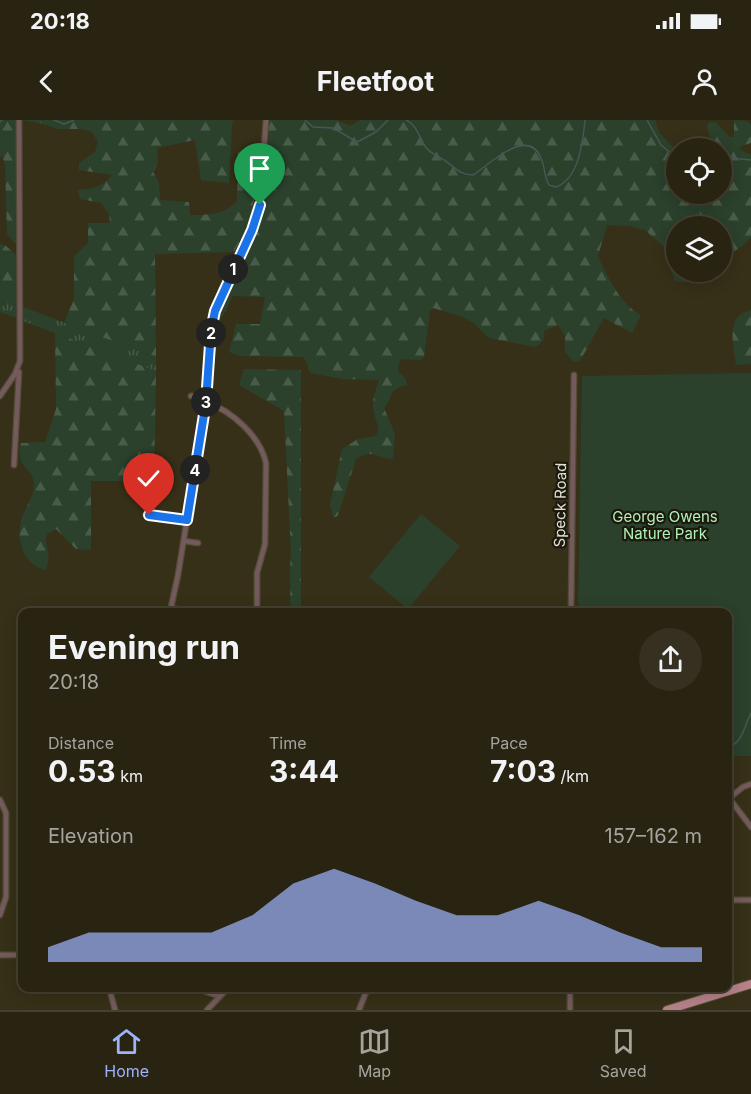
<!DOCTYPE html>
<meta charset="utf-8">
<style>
:root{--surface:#292412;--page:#353020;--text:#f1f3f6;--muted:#a5a49f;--line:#454132;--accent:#9db4fd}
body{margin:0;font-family:Inter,sans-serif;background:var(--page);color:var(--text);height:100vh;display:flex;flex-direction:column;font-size:22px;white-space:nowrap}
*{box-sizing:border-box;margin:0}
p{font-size:20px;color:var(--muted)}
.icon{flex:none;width:33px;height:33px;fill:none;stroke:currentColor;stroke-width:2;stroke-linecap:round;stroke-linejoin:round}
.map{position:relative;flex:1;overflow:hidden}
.sheet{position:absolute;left:18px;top:488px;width:714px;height:384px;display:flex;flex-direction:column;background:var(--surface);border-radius:12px;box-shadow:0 3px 15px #0003,0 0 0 2px var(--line)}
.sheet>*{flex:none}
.buttons{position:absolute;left:666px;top:18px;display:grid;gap:12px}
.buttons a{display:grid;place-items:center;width:66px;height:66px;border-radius:50%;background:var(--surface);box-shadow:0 3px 15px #0003,0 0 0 2px var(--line);font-size:30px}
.pin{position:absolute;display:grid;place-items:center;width:51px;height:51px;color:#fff;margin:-62px -26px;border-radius:50% 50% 50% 0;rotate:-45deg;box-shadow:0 0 6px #0007}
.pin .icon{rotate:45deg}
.km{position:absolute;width:30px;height:30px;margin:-15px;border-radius:50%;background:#222;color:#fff;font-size:16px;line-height:30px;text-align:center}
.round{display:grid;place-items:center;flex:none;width:63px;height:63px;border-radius:32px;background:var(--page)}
.overview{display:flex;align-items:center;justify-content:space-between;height:102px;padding:0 30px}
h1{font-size:33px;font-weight:700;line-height:45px}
.figures{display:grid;grid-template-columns:repeat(3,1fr);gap:9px;height:102px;padding:6px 30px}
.figures div{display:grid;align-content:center}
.figures b{font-size:30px;font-weight:700}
.figures small{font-size:16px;font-weight:400}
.figures p{font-size:16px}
.chart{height:168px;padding:12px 30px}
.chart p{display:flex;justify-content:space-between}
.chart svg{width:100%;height:108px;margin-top:6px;fill:var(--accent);opacity:.7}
.status{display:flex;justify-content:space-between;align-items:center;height:42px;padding:0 30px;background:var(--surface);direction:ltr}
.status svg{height:16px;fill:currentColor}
header{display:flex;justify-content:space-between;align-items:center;height:78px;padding:0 30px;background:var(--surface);font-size:27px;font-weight:700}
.tab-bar{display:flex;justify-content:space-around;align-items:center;height:84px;border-top:2px solid var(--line);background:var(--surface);font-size:16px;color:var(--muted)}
.tab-bar a{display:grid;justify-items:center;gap:3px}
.tab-bar .active{color:var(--accent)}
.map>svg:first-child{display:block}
.grass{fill:url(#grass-tufts)}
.forest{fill:url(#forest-firs)}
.green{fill:#2b412c}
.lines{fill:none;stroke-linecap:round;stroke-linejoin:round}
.stream{stroke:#475755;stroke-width:1.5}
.street-casing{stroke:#524c35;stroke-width:7}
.primary-casing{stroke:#524c35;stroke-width:10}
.street{stroke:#745a5d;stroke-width:4.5}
.primary{stroke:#b68188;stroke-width:8}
.route-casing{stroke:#fff;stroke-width:12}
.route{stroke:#1a73e8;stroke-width:8}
.labels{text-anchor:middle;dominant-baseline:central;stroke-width:4.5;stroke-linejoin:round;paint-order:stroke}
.street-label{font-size:15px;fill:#e2ded0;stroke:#1b180e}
.park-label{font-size:15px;fill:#b0f2b3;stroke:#1b180e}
</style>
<div class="status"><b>20:18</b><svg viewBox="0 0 49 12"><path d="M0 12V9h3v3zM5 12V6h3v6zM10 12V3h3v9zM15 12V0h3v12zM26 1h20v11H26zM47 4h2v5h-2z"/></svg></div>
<header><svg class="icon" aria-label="back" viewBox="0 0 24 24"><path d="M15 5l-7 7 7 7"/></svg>Fleetfoot<svg class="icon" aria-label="person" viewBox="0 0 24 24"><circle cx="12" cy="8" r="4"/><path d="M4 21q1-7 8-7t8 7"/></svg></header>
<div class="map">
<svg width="751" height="890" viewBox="0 0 751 890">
<defs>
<pattern id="grass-tufts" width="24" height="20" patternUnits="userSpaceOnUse" patternTransform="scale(1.5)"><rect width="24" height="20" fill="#2b412c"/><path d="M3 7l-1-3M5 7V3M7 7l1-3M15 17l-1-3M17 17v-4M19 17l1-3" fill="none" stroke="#495c4a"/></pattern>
<pattern id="forest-firs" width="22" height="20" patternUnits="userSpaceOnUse" patternTransform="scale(1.5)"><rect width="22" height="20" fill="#2b412c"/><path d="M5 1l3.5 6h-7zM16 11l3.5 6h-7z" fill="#495c4a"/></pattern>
</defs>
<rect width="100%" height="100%" fill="#373018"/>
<g class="grass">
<polygon points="0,180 16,186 16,198 0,192"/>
<polygon points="23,187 156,237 156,251 23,201"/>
</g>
<g class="forest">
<polygon points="0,0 16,0 16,124 7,114 5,44 2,36 0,37"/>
<path d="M22,0H234L232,4L229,63L201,60L195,20L157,28L158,44L153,52L159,62L160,80L189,82L190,95C207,95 225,95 237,81L238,31L259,32C256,72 255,96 234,132L155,134L156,237L64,203L74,179V136L88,123V103H110L109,94L101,83L80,79L78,70C93,69 102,67 112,55L79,50V43L95,32L98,22L92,12L82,9H58L40,3Z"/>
<path d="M269,0H337L350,6L360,0H655L660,14L676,30V74H722V28H714L707,7L709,2H716L729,17H734V0L747,1L751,5V23L741,26L740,30L751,35V117L747,122L722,141V106H676V152H708C696,160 689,164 675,161L667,139L671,133L645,110L628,106L607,105L598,136C608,157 619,183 641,195L632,213L604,198L580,241L574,242L565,232V216L558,205L544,211C545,219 543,223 535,227L489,218L472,202L460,196L433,188L430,191L424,237L421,240L402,239L399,243L398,251L406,259L407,265C385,271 395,276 384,288L395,314L393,339C377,339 374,328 356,339L338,395L336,397H333L330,385L342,329L358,319L376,316L379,309C371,286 371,283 379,260L343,259L310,253L307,243L303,237L240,236L229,232L236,204H260L265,177L232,176C228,186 225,198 215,201C226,164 250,133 261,96C270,68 268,30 269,0Z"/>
<polygon points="0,124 6,126 16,135 16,186 0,180"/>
<path d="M751,190V244L736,245C734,225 724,196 751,190Z"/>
<path d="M55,213L156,251L154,361H91V430L76,429L56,409L47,414C43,428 54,435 45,450C24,445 16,421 21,401C24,389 34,377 34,365C35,348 13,347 21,323L45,322L56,289Z"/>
<path d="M244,249L301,250V492H290C291,472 289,453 291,432L284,291L239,265Z"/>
</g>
<g class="green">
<polygon points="751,253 751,636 728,636 728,492 578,492 582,256"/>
<polygon points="421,394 460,426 408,489 369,457"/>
</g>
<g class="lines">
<g class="stream">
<polyline points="54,0 64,4 74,0"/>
<polyline points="305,0 313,7 333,8 357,22 376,12 388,0"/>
<path d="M406,0C417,5 419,17 425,26C430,34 437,35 444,40C455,47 459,55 473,55C488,46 527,5 541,38C545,47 544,56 549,65L556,67C579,59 583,21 585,0"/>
<polyline points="647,0 661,25 676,37"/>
<polyline points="0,2 2,0"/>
<polyline points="722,37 751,40"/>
<path d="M728,627C743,623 744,606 751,593"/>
</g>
<g class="street-casing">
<g id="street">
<polyline points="0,276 15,254 20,241 19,0"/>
<polyline points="191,276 206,278"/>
<path d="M206,282C232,291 260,316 266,343L265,424L257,453V492"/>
<polyline points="14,345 19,252"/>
<polyline points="146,395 187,400"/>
<polyline points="184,421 198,423"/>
<polyline points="171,488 190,492"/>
<polyline points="170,492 178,455 206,282 211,210 215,191 252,110 260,85 266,0"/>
<polyline points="571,492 574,255"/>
<polyline points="729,678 751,707"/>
<polyline points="728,679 743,667 751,664"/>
<polyline points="0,680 6,693 6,777 0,795"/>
<polyline points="728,780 751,780"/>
<polyline points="0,835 22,835"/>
<polyline points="109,867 115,890"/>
<polyline points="192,867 219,876"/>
<polyline points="355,867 366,872"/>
<polyline points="570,867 570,890"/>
<polyline points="207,890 229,867"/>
<polyline points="359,890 368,867"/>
</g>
</g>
<g class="primary-casing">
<polyline id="primary" points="667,890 751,864"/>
</g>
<use href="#street" class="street"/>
<use href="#primary" class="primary"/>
</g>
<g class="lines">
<g class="route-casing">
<polyline id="route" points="149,395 187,400 206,282 211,210 215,191 252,110 260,85"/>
</g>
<use href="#route" class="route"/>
</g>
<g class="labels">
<g class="street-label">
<text transform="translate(560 385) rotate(-89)">Speck Road</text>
</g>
<g class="park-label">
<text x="665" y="396">George Owens<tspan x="665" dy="17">Nature Park</tspan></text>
</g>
</g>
</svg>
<div class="buttons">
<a><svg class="icon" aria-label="locate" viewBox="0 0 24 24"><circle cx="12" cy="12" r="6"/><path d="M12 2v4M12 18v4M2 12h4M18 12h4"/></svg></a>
<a><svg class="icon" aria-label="layers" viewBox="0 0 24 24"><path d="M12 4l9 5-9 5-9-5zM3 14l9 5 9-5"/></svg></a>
</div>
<div class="pin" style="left:260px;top:85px;background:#1e9e55"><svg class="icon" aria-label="arrive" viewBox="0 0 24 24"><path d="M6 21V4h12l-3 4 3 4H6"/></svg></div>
<div class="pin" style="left:149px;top:395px;background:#d93025"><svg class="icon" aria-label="check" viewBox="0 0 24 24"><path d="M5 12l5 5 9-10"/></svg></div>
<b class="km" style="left:233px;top:149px">1</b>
<b class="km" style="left:211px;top:213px">2</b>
<b class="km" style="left:206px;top:282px">3</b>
<b class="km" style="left:195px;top:350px">4</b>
<section class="sheet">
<div class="overview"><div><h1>Evening run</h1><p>20:18</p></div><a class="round"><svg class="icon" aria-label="share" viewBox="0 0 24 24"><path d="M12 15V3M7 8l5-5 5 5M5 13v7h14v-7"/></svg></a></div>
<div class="figures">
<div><p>Distance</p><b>0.53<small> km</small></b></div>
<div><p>Time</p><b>3:44</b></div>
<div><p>Pace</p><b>7:03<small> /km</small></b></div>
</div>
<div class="chart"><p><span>Elevation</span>157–162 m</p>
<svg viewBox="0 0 160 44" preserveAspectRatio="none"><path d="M0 44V38L10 32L20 32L30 32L40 32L50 25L60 12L70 6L80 12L90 19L100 25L110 25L120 19L130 25L140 32L150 38L160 38V44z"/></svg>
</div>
</section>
</div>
<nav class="tab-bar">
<a class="active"><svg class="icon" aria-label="home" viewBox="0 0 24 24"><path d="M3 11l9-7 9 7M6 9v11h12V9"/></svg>Home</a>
<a><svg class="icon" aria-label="map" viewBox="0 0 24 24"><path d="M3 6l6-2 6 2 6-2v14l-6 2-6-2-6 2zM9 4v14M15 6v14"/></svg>Map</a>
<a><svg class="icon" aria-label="saved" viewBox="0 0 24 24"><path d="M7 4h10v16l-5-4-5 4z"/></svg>Saved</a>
</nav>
